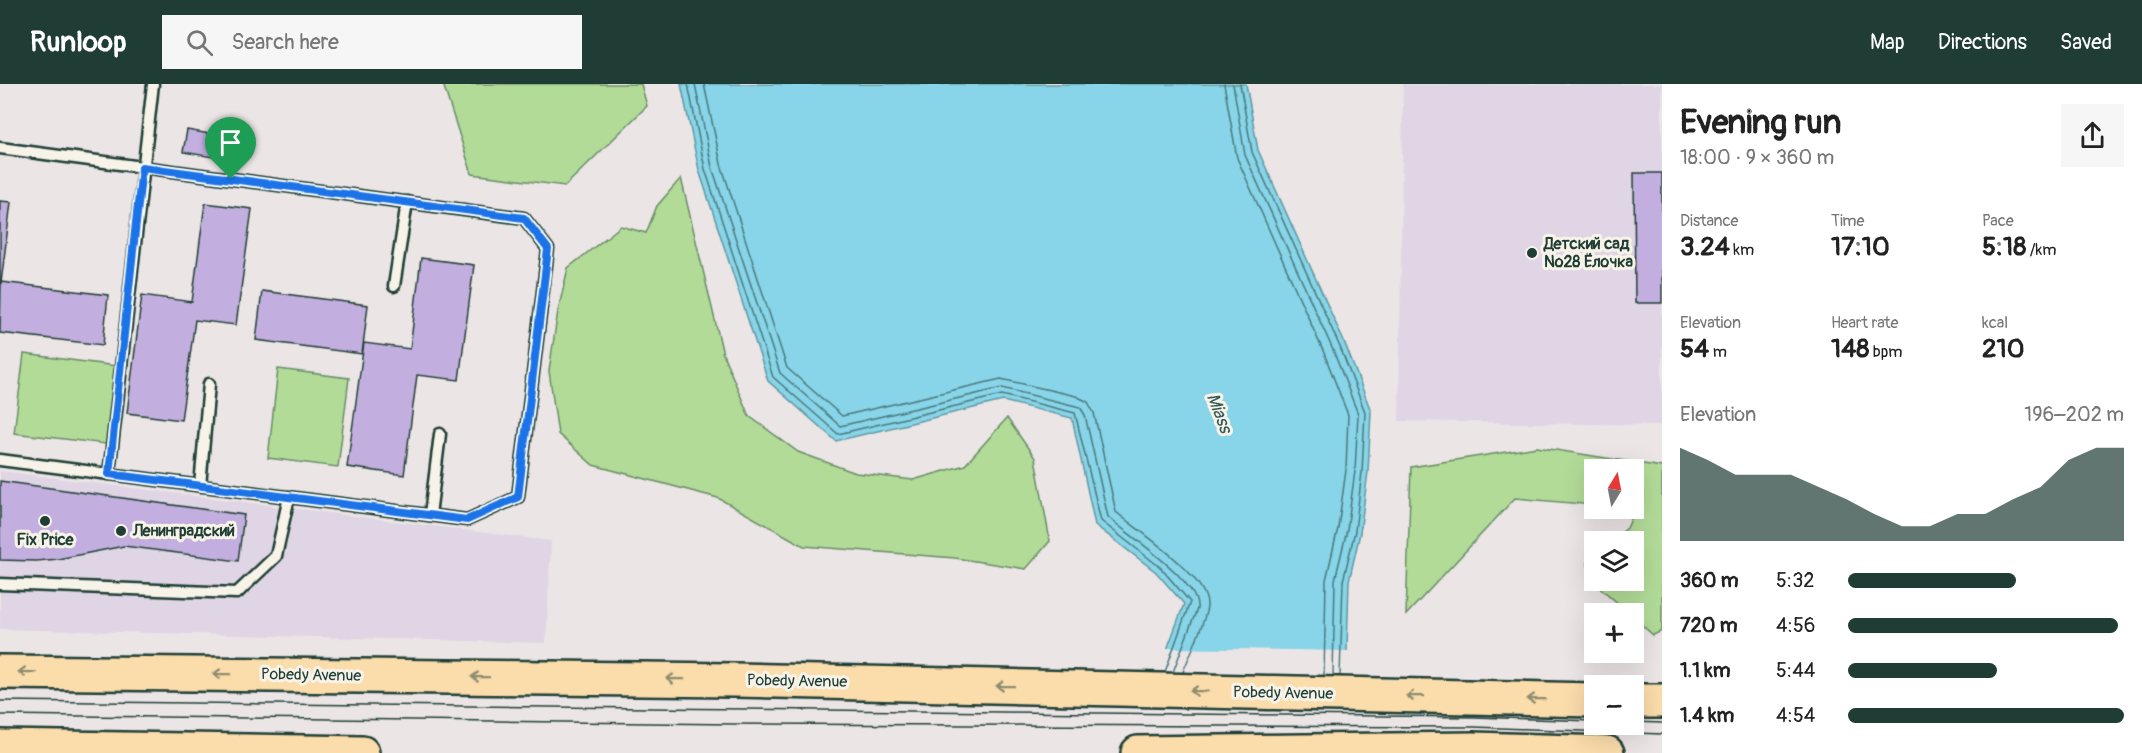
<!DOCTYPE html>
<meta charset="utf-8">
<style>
:root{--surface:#fff;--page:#f6f6f6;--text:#222;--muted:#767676;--accent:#1f3d34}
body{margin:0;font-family:Pangolin,sans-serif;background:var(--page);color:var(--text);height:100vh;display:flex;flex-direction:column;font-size:22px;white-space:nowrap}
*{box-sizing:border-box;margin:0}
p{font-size:20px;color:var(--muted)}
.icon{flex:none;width:33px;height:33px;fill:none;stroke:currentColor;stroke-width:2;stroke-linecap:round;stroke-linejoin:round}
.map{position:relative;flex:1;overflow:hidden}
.sheet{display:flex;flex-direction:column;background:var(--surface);width:480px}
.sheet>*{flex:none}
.needle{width:39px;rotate:10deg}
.tools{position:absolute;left:1584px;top:375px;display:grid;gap:12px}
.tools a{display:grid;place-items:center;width:60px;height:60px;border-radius:0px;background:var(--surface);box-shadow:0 6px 24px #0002;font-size:30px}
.pin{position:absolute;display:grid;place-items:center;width:51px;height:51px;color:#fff;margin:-62px -26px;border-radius:50% 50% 50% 0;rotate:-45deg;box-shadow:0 0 6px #0007}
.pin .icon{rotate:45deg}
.round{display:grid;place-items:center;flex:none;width:63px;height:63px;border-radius:0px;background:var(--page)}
.head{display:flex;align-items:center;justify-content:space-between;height:102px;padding:0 18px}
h1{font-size:33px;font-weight:700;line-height:45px}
.metrics{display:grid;grid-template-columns:repeat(3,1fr);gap:9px;height:102px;padding:6px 18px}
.metrics div{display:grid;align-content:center}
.metrics b{font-size:26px;font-weight:700}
.metrics small{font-size:16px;font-weight:400}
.metrics p{font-size:16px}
.chart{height:168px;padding:12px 18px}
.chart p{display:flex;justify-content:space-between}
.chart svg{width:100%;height:108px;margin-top:6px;fill:var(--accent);opacity:.7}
ul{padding:0 18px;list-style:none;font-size:20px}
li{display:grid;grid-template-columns:96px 72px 1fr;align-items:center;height:45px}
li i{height:15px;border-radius:8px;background:var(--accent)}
header{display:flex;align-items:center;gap:36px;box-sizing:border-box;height:84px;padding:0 30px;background:var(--accent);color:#fff}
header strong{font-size:28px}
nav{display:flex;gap:33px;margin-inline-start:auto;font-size:21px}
.search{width:420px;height:54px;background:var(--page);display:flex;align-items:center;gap:15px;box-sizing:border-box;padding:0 21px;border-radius:0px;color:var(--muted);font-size:22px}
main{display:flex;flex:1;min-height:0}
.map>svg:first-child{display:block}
.built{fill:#dfd5e4}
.green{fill:#b2db98;stroke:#688c66;stroke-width:1.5}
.water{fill:#88d4e8;stroke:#5e98a0;stroke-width:1.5}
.pier{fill:#ece5e6}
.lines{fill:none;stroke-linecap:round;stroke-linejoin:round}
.shore{stroke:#49797c;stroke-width:1.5}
.building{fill:#c2afdf;stroke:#1f3d34;stroke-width:1.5}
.service-casing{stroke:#1f3d34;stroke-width:15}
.primary-casing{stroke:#1f3d34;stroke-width:38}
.service{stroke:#f7f3e8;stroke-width:10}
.primary{stroke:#fbdcab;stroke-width:33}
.tram{stroke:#1f3d34;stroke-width:1.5}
.oneway{stroke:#8d8c70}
.route-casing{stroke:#fff;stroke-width:12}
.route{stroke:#1a73e8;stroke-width:8}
.poi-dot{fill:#1f3d34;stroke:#f7f3e8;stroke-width:2}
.labels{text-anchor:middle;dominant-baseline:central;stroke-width:6;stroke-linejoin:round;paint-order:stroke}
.poi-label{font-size:16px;font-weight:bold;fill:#1f3d34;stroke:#f7f3e8;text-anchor:start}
.street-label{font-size:16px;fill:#1f3d34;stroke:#f7f3e8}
.water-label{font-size:18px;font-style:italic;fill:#345b58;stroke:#f7f3e8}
</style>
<header>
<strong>Runloop</strong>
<div class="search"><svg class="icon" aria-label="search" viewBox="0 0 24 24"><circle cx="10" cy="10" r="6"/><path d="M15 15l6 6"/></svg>Search here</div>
<nav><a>Map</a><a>Directions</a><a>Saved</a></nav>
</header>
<main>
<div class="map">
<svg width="1662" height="669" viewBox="0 0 1662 669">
<rect width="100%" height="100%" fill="#ece5e6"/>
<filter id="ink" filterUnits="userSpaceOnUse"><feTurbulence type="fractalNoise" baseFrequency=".0167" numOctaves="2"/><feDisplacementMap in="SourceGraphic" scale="12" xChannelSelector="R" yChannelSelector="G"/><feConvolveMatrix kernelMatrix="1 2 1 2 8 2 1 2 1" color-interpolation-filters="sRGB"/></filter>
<g filter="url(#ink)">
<g class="built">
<polygon points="1403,0 1662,0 1662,341 1399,337"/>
<polygon points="0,387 551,457 546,559 0,545"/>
</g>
<g class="green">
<polygon points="443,0 641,0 647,22 565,102 472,90"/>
<polygon points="681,94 723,270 749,332 798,368 856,389 913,396 965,381 1007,334 1035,374 1050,457 1026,485 955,474 804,462 718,414 593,381 558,350 549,287 558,227 568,184 621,142 646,149 657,122"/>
<polygon points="24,270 116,282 106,360 14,349"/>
<polygon points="278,285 349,294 338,383 268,374"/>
<polygon points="1537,363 1662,383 1662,547 1653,551 1634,534 1634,530 1629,529 1595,499 1587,478 1594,471 1594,496 1634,496 1634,458 1611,457 1627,444 1631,435 1623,425 1634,424 1634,386 1594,386 1594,421 1515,414 1406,531 1411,383"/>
</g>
<polygon class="water" points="681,0 1246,0 1258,66 1345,260 1371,327 1368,388 1360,449 1349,497 1344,669 1159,587 1184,520 1156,488 1095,441 1072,334 1003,317 836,357 768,297 699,86"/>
<polygon class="pier" points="1165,564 1350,567 1347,669 1105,669 1157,586"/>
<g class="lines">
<g class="shore">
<polyline points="688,0 705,85 773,293 838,350 1002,311 1075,329 1101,437 1160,483 1190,518 1165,588"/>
<path d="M695,0L712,83L780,289L840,342L1002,304L1080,323L1085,331L1108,433C1127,450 1201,498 1197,525L1173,588"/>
<path d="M704,0L721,80L787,284L842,332L1001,295L1076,312L1088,318L1094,329L1116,428C1137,446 1210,493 1207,523C1204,542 1190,570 1183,588"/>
<polyline points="1224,0 1237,74 1324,269 1348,331 1346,386 1338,444 1326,496 1324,592"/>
<polyline points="1233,0 1245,71 1333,266 1358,330 1355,387 1347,446 1335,496 1333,592"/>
<polyline points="1240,0 1252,68 1340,263 1365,328 1362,388 1355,447 1343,497 1340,592"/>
</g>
</g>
<g class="building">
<polygon points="187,46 216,51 213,73 183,68"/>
<polygon points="1634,89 1662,89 1662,219 1635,219"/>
<polygon points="0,117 11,118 0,207"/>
<polygon points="205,119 252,125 236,241 195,236 181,336 127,329 142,211 192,218"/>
<polygon points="421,174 474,181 459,296 417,291 404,391 347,383 364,259 410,265"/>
<polygon points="1,198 108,211 103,261 0,249"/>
<polygon points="262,207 368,221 362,270 256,256"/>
<polygon points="0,397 244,431 238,477 124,462 58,475 36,477 0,476"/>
</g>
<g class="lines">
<g class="service-casing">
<g id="service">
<polyline points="0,64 524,134 548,165 518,413 467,436 0,376"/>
<polyline points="394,202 407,118"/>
<polyline points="109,390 153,0"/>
<polyline points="200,402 209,300"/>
<polyline points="430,431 440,350"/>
<polyline points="0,500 237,509 276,472 289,413"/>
</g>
</g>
<g class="primary-casing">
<g id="primary">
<polyline points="0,588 734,596 1594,616"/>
<polyline points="1634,617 1662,617"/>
<polyline points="0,663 362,669"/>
<polyline points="1138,669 1473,665 1607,669"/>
</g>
</g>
<use href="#service" class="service"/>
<use href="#primary" class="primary"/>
<g class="tram">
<polyline points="0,617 1474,633 1594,637"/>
<polyline points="0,631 733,640 1474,643 1662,650"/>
<polyline points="1634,638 1662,639"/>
</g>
</g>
<defs><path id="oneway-shaft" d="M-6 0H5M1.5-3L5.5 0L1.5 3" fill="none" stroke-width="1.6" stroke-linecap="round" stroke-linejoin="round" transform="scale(1.5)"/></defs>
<g class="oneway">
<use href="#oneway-shaft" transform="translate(27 588) rotate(-179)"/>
<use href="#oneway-shaft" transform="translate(222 590) rotate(-179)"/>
<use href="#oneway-shaft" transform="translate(480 593) rotate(-179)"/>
<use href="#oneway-shaft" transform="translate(675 595) rotate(-179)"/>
<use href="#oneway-shaft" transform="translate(1005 602) rotate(-179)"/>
<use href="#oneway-shaft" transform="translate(1199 607) rotate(-179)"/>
<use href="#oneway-shaft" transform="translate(1415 612) rotate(-179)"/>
<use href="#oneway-shaft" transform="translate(1536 615) rotate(-179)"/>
</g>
</g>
<g class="lines" filter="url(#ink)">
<g class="route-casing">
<polygon id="route" points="142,83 524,134 548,165 518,413 467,436 109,390"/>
</g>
<use href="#route" class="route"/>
</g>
<g class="poi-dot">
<circle cx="1532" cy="169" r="6"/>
<circle cx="45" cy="437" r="6"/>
<circle cx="121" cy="447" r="6"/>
</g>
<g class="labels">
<g class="poi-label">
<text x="1544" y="160">Детский сад<tspan x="1544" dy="18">№28 Ёлочка</tspan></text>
<text x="133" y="447">Ленинградский</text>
<text x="45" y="456" text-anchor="middle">Fix Price</text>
</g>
<g class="street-label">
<text transform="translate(311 591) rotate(1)">Pobedy Avenue</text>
<text transform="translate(797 597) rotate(1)">Pobedy Avenue</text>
<text transform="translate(1283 609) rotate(1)">Pobedy Avenue</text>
</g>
<g class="water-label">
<text transform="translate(1219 329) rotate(69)">Miass</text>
</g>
</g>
</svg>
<div class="tools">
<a><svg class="needle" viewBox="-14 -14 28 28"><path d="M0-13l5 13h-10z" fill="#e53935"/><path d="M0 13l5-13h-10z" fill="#767676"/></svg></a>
<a><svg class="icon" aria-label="layers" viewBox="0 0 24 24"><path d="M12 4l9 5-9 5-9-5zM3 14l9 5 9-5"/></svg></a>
<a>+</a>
<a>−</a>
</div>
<div class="pin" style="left:231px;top:95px;background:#1e9e55"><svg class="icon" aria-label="arrive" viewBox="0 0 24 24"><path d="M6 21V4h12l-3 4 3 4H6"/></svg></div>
</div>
<section class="sheet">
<div class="head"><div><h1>Evening run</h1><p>18:00 · 9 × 360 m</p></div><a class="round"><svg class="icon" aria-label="share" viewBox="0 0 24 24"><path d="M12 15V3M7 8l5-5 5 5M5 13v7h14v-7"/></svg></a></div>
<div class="metrics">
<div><p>Distance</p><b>3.24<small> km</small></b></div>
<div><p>Time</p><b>17:10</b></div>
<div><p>Pace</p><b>5:18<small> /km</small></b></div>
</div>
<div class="metrics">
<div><p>Elevation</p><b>54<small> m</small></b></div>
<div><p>Heart rate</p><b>148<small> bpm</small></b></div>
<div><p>kcal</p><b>210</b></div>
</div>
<div class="chart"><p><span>Elevation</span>196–202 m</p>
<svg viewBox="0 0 160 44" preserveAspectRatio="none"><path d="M0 44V6L10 11L20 17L30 17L40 17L50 22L60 27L70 33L80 38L90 38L100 33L110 33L120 27L130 22L140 11L150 6L160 6V44z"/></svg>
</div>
<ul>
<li><b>360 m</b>5:32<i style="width:61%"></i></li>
<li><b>720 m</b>4:56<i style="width:98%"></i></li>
<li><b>1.1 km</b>5:44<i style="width:54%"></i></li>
<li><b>1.4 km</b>4:54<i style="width:100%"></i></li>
</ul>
</section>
</main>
